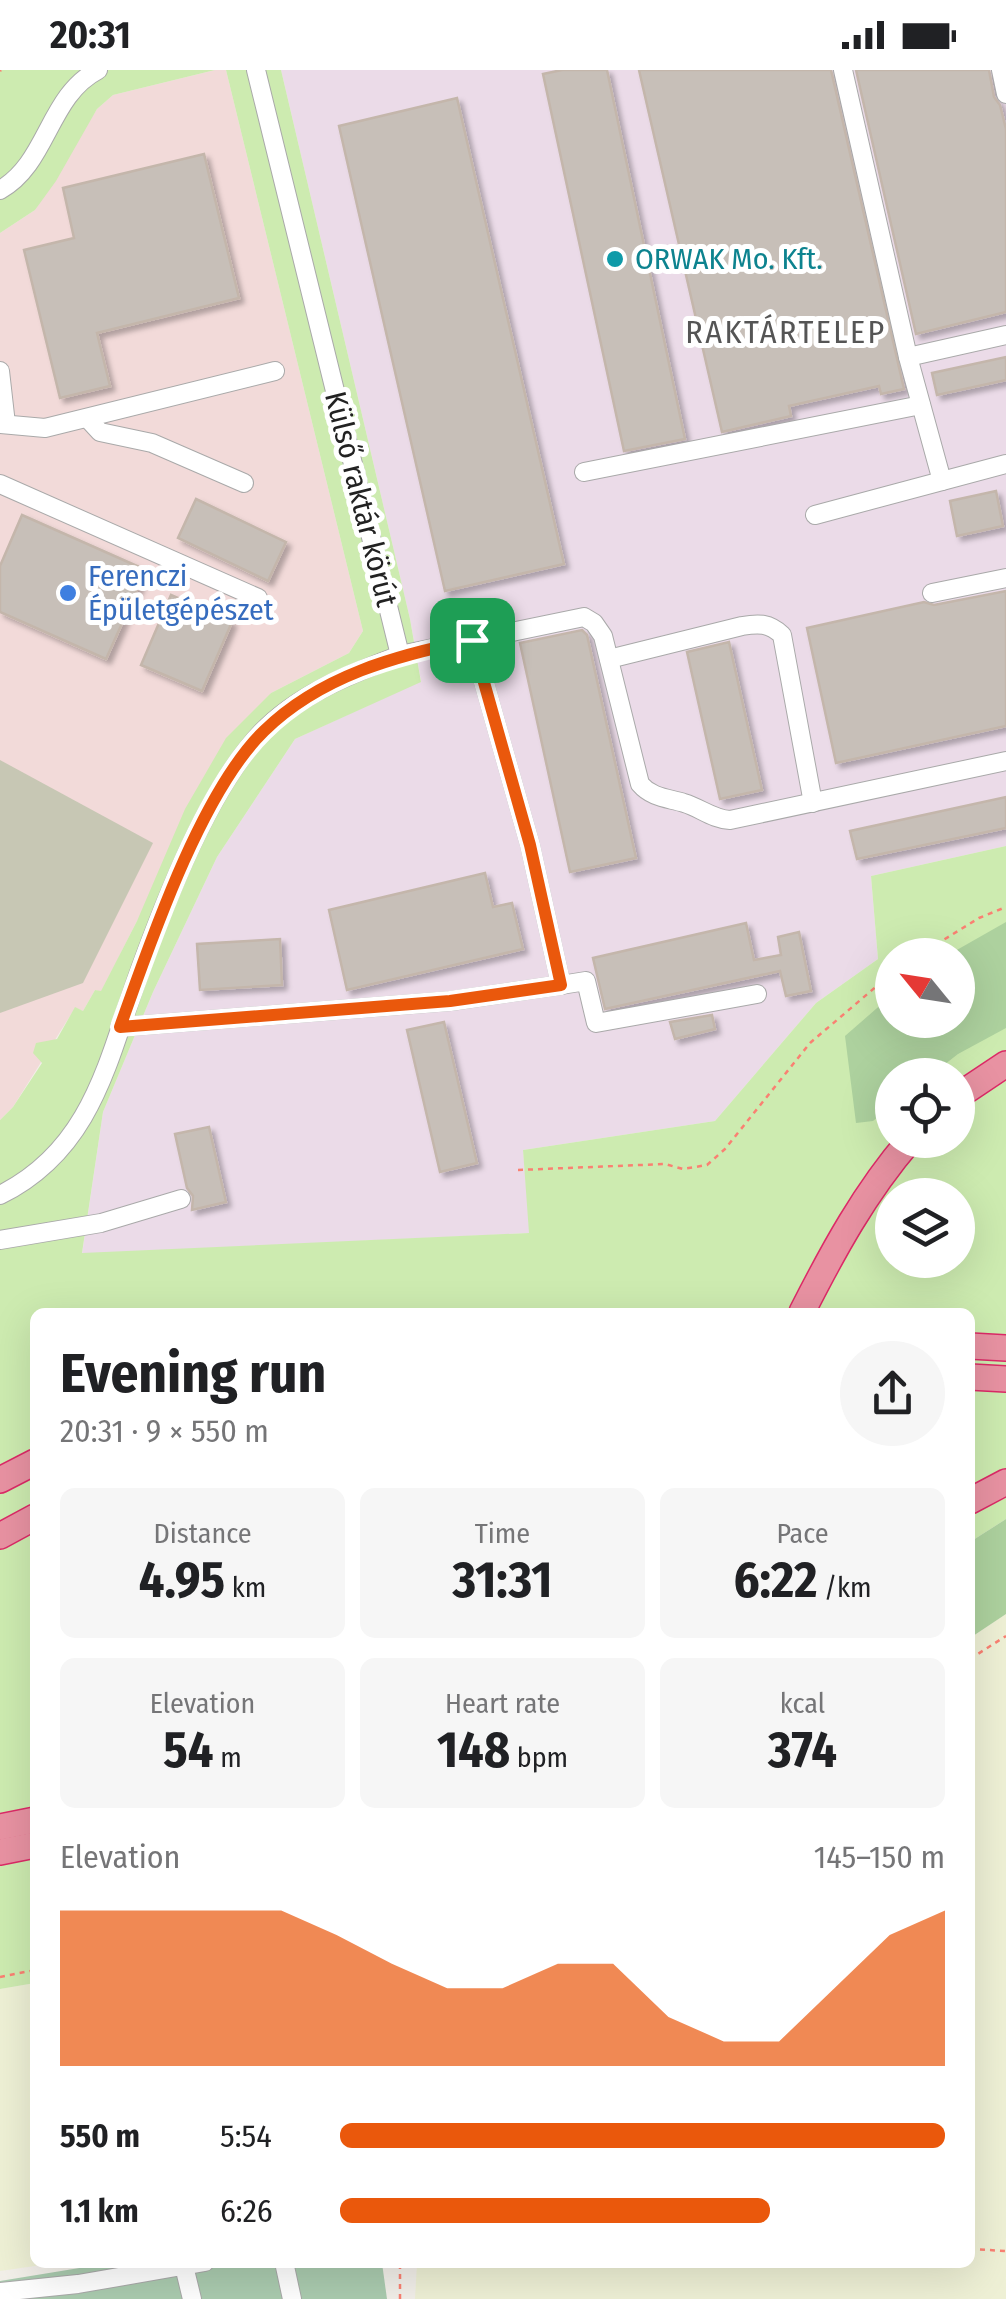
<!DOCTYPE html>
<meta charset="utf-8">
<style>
:root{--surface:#fff;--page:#f6f6f6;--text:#202124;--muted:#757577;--accent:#ea580c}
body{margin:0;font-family:"Fira Sans Condensed",sans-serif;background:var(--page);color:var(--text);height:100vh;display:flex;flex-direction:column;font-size:38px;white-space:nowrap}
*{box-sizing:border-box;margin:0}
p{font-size:32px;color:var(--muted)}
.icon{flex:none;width:55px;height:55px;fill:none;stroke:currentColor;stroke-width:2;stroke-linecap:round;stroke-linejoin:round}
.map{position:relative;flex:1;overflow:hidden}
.sheet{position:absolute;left:30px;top:1238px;width:945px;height:960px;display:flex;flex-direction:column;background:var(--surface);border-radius:15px;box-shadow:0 10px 40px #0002}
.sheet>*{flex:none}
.needle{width:65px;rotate:300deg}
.controls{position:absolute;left:875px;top:868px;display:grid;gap:20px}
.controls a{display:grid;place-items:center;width:100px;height:100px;border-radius:50%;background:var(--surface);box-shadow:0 10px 40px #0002;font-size:50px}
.pin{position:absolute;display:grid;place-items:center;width:85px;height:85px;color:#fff;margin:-42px;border-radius:20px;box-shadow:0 5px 15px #0006}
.round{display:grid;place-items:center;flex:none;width:105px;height:105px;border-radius:52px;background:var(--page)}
.headline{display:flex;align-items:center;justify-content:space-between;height:170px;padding:0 30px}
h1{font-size:55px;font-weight:700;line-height:75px}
.stats{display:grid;grid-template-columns:repeat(3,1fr);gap:15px;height:170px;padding:10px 30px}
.stats div{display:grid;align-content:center;border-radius:15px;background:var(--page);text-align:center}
.stats b{font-size:50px;font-weight:700}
.stats small{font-size:28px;font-weight:400}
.stats p{font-size:28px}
.chart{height:280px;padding:20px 30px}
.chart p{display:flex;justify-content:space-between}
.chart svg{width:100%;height:180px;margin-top:10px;fill:var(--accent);opacity:.7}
ul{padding:0 30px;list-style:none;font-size:32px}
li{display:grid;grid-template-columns:160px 120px 1fr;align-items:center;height:75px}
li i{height:25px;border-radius:12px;background:var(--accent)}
.status{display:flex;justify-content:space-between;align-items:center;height:70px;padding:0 50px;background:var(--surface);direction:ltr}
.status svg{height:28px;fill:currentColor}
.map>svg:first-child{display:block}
.commercial{fill:#f2dad9}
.industrial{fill:#ebdbe8}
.construction{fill:#c7c7b4}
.farmland{fill:#eef0d5}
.grass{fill:#cdebb0;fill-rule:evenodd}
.forest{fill:#add19e}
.cemetery{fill:#aacbaf}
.building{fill:#c7bfb8;stroke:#c4b6ab;stroke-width:2.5;filter:url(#shadow)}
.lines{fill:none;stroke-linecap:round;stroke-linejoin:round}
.minor-casing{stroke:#a9a9a9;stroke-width:20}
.highway-casing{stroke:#dc2a67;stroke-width:28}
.path{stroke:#fa8072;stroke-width:2.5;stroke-dasharray:5 5;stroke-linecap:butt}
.minor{stroke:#fff;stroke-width:18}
.highway{stroke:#e892a2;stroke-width:25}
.route-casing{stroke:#fff;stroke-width:20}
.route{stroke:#ea580c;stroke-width:12}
.culture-dot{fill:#0f9aa8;stroke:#fff;stroke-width:4}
.shop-dot{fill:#3f7fe0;stroke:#fff;stroke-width:4}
.labels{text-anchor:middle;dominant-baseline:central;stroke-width:10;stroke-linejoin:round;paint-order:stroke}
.culture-label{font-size:30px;fill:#0d838f;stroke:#fff;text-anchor:start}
.street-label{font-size:30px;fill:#222;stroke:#fff}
.shop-label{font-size:30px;fill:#366cbe;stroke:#fff;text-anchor:start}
.neighbourhood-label{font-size:32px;letter-spacing:2.5px;fill:#555;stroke:#fff}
</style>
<div class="status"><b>20:31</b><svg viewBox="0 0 49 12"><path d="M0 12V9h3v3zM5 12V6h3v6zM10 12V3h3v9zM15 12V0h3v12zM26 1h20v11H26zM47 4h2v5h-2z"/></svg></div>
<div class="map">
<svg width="1006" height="2229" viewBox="0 0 1006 2229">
<defs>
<filter id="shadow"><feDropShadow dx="4.5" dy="4.5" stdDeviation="2.5" flood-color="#0004"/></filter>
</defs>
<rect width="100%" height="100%" fill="#f2efe9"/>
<polygon class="commercial" points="215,0 226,0 363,561 349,583 271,623 137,851 101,922 95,920 83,941 75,938 13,1037 0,1050 0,163 35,140 97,39 113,25"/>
<polygon class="industrial" points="281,0 1006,0 1006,776 871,806 878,889 816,933 715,1051 523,1080 530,1163 82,1184 103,1042 153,922 217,787 295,669 421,611 410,549"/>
<polygon class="construction" points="0,690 153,773 83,913 0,943"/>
<g class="farmland">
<polygon points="1006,1544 1006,2229 415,2229 417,2193 970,2192 970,1568"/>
<polygon points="35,1913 35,2192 56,2193 0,2201 0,1919"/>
</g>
<g class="grass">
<polygon points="0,0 215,0 113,25 97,39 56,111 35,140 0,163"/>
<path d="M226,0H281L410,549L421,612L295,669L217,787L153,922L103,1042L82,1183L529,1163L523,1080L715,1051L816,933L878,889L871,806L1006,776V1449L970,1472V1242H35V1913L0,1919V1050L13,1037L42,993L33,983L36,973L57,969L75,937L83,941L95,920L101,921L137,851L185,739L226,668L271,623L349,583L363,561ZM892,885H958V950H892ZM892,1005H958V1070H892ZM892,1125H958V1190H892Z"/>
</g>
<g class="forest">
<polygon points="1006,852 1006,958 958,984 931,1005 892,1005 892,1035 873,1051 856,1053 845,966 892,925 892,950 958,950 958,885 948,885"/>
<polygon points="1006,1449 1006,1544 970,1568 970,1472"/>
</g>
<polygon class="cemetery" points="116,2192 382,2193 387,2229 0,2229 0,2211"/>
<g class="building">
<polygon points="562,0 607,0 685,369 624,381 543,4"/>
<polygon points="639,0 831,0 904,319 881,324 879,316 789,336 791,346 722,362"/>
<polygon points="856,0 989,0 994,27 1000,35 1006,59 1006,242 916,264"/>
<polygon points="457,28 564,494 445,521 339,56"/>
<polygon points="204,84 239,228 97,263 110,316 60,328 24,180 74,168 63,118"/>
<polygon points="1006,287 1006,310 937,325 932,303"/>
<polygon points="996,421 1003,456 957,466 950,431"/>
<polygon points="196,429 286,472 268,511 178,468"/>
<polygon points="22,445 146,500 106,589 0,542 0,496"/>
<polygon points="1006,521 1006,656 836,693 807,558 924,532 934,535"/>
<polygon points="171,525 232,552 202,621 141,595"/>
<polygon points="582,560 587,565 636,788 570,802 520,573"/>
<polygon points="729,572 762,720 720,729 687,582"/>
<polygon points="1006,727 1006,758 857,789 850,761"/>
<polygon points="485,803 493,837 512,833 523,879 347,920 329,840"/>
<polygon points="746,853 754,890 781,885 778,867 799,862 811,921 786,926 780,901 605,939 593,888"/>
<polygon points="280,869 282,915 200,920 197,874"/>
<polygon points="712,945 715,959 675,969 670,952"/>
<polygon points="444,952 477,1093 440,1102 407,960"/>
<polygon points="209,1057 226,1132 192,1140 193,1126 187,1118 175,1064"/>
</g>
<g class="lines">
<g class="minor-casing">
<g id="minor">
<polyline points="843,0 908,287"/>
<polyline points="1001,0 1006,24"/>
<path d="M0,120C48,93 48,26 98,0"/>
<polyline points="0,301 6,354"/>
<polyline points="88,349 100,362 152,373 244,413"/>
<polyline points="0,354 45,358 275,301"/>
<polyline points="584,402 921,335"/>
<polyline points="942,411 1006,394"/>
<polyline points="0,414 258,528"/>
<polyline points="815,445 942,411 908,287 1006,265"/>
<polyline points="932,523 1006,508"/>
<path d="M400,585L584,547L594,553L603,566L640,714C652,728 668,728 684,733C701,738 712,749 730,750L1006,691"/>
<path d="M609,589L742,556C759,553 769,553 782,565L813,733"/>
<polyline points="561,915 586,911 596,953 757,924"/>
<polyline points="120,957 451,931 561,915 530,775 472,570"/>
<path d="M0,1125C93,1079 108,989 140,900C166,828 209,719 261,663C298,624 351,604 400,585L256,0"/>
<polyline points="0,1170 101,1153 181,1129"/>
<polyline points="284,2192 292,2229"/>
<polyline points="184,2196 192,2229"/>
<polyline points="0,2222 78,2214 205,2192"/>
</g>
</g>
<g class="highway-casing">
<g id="highway">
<polyline points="958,1026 1006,994"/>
<path d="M802,1242C833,1181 865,1122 910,1070"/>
<polyline points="970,1276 1006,1278"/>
<polyline points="970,1307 1006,1309"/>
<polyline points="0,1410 35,1392"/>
<polyline points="970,1431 1006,1412"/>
<polyline points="0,1466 35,1447"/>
<polyline points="0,1757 35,1750"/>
<polyline points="0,1782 35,1775"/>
</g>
</g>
<g class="path">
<polyline points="0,1 1,0"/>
<polyline points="919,885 979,848 1006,837"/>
<polyline points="518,1100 665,1094 683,1099 707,1095 725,1079 810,973 892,903"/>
<polyline points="970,1589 1006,1566"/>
<polyline points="0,1907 35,1900"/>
<polyline points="970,2179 1006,2181"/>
<polyline points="338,2192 356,2197 365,2192"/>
<polyline points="400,2229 400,2192"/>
</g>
<use href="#minor" class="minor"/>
<use href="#highway" class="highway"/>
</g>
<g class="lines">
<g class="route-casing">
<path id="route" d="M472,570L530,775L561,915L450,931L120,957C150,873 201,722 264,661C320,606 397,585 472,570Z"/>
</g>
<use href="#route" class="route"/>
</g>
<circle class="culture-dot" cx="615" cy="189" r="10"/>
<circle class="shop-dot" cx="68" cy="523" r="10"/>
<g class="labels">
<g class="culture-label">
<text x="635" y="189">ORWAK Mo. Kft.</text>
</g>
<g class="street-label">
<text transform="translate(361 429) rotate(76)">Külső raktár körút</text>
</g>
<g class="shop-label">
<text x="88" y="506">Ferenczi<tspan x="88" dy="34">Épületgépészet</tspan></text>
</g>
<g class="neighbourhood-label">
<text x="786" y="262">RAKTÁRTELEP</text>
</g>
</g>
</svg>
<div class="controls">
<a><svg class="needle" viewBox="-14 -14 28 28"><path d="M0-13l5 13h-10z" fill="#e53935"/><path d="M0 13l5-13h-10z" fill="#757577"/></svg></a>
<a><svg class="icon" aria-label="locate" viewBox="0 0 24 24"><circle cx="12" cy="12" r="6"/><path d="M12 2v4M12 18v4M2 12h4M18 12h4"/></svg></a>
<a><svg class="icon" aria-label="layers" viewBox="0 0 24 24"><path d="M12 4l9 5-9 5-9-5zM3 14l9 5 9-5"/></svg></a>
</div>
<div class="pin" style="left:472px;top:570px;background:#1e9e55"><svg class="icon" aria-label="arrive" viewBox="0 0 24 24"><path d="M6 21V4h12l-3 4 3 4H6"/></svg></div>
<section class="sheet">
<div class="headline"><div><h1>Evening run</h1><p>20:31 · 9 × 550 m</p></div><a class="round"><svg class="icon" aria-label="share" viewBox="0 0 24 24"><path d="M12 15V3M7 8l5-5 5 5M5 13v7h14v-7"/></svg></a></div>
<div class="stats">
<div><p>Distance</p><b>4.95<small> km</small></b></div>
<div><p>Time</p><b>31:31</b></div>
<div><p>Pace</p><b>6:22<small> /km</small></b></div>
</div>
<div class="stats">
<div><p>Elevation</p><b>54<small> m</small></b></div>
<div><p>Heart rate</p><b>148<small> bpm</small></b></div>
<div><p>kcal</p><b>374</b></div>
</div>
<div class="chart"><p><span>Elevation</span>145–150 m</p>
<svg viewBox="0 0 160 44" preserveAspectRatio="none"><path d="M0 44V6L10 6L20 6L30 6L40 6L50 12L60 19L70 25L80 25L90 19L100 19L110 32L120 38L130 38L140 25L150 12L160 6V44z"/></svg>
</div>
<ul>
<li><b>550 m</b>5:54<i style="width:100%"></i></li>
<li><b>1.1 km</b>6:26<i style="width:71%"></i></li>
</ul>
</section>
</div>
